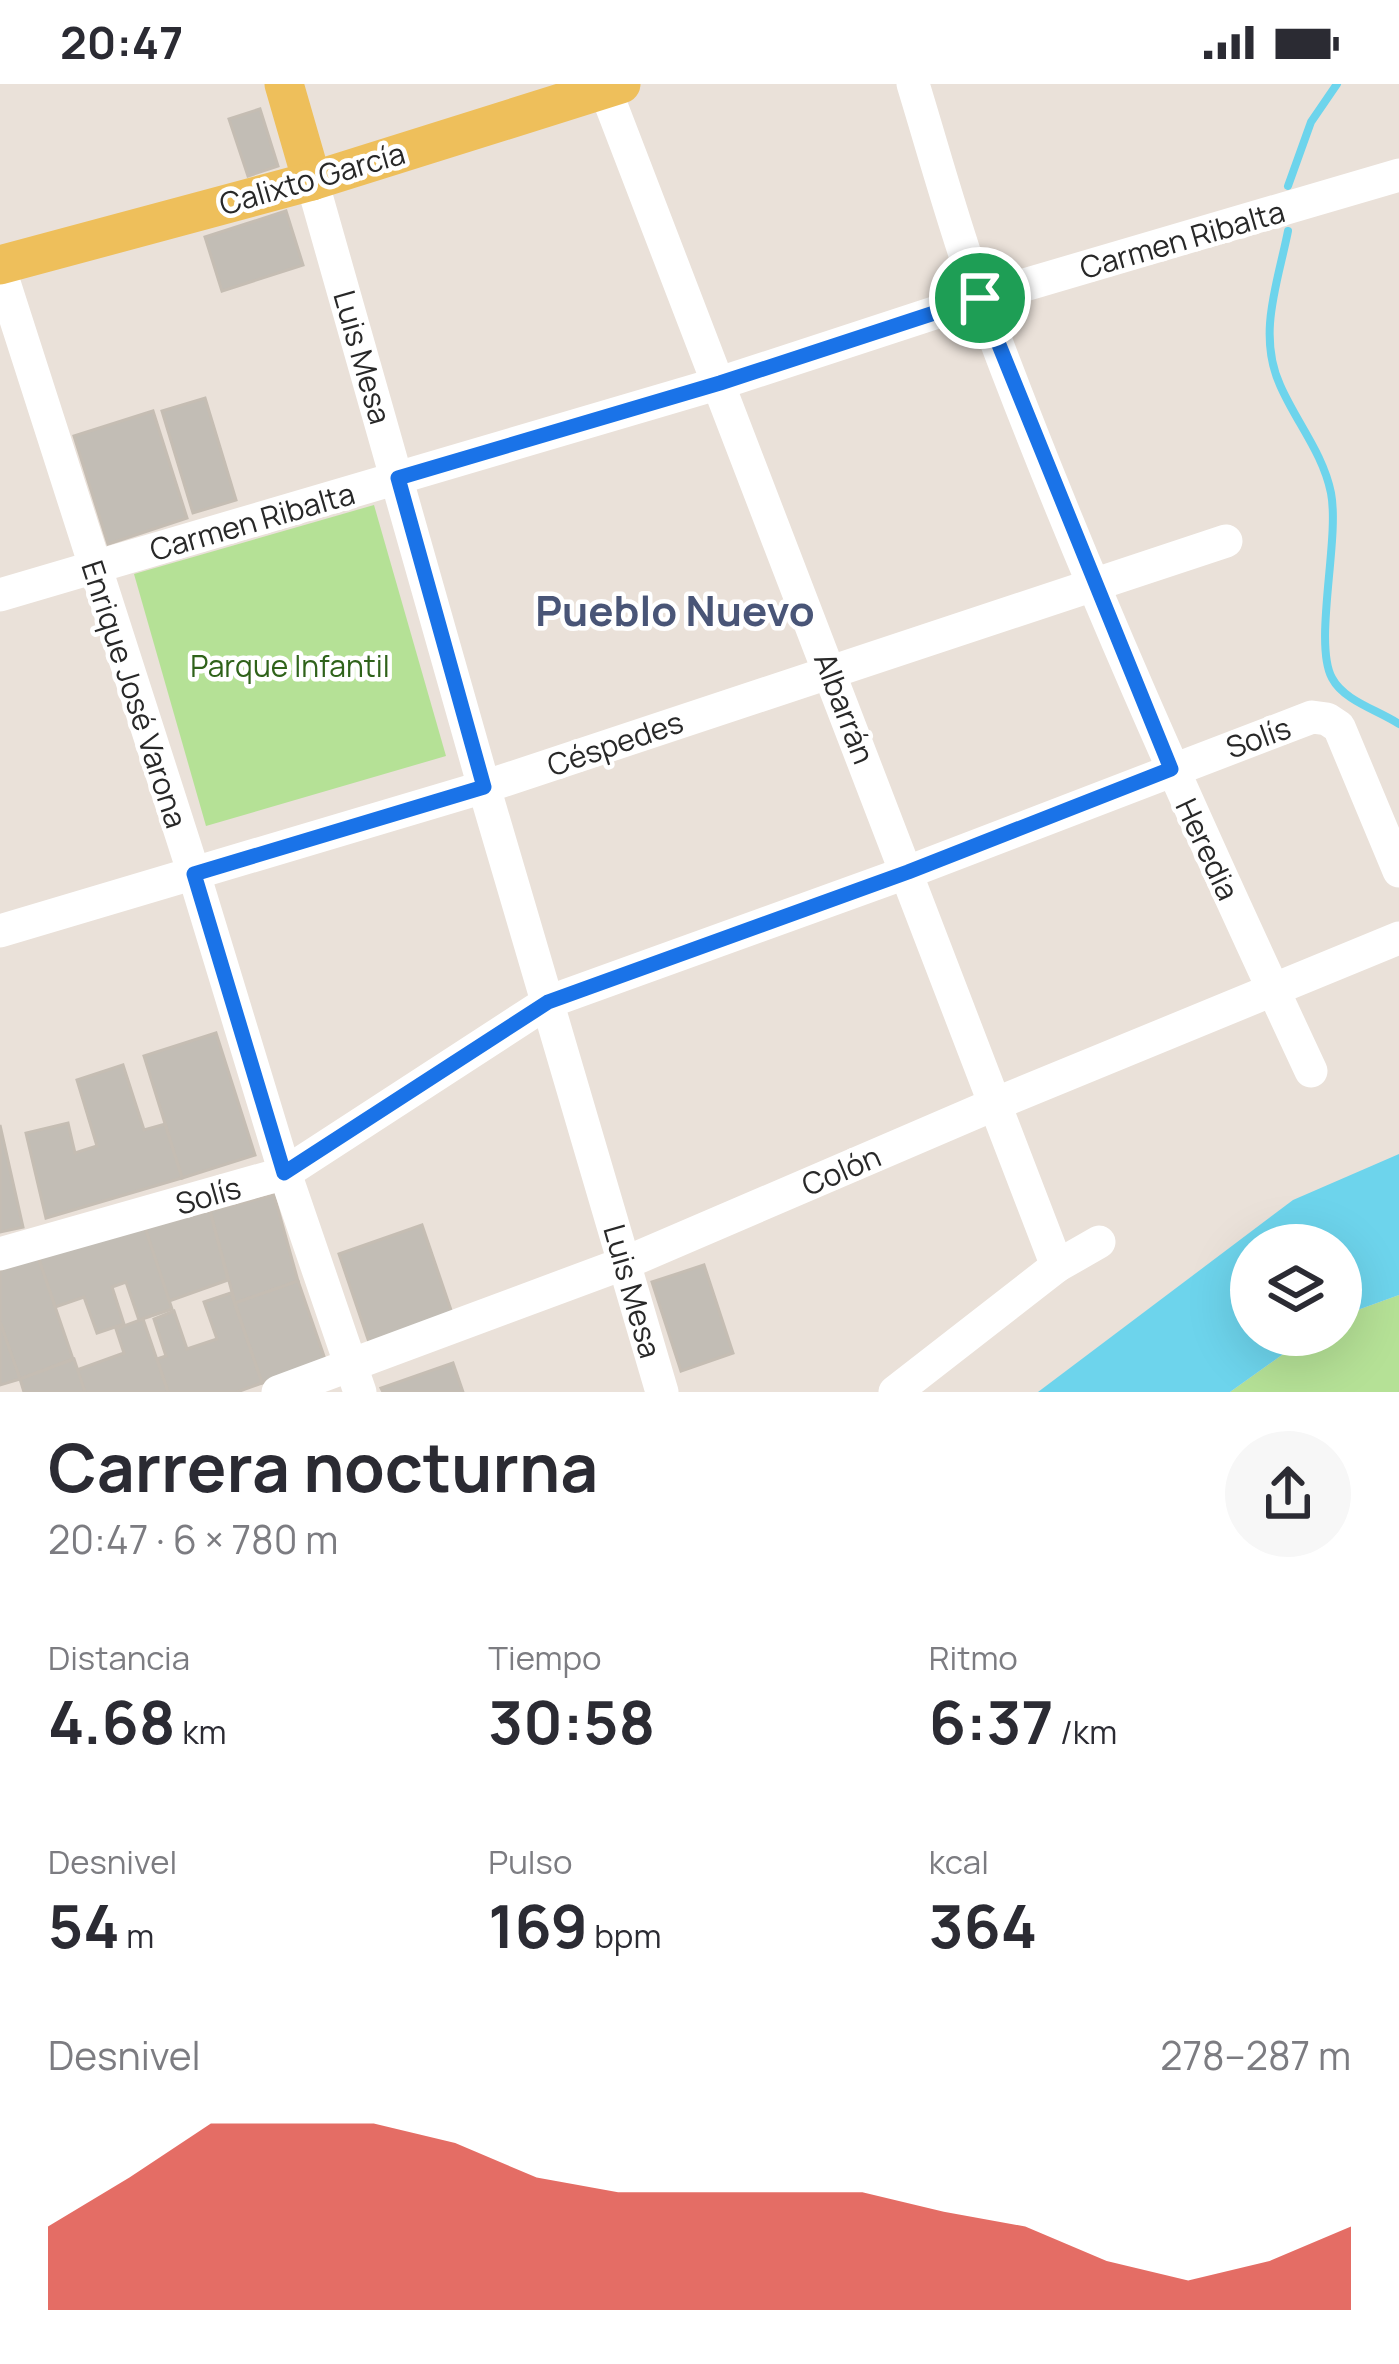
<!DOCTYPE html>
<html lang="es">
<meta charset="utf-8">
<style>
:root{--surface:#fff;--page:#f7f7f7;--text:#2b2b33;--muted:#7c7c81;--accent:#d93025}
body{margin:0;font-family:Manrope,sans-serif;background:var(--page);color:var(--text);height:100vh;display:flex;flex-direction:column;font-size:45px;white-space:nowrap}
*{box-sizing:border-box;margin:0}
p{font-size:39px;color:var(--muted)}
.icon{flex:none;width:66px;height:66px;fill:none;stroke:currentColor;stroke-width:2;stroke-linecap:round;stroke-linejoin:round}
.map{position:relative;height:1308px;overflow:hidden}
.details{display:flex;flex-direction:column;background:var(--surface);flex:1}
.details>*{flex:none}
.tools{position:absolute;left:1230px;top:1140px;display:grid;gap:24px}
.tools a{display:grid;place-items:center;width:132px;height:132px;border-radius:50%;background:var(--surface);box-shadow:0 12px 48px #0002;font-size:60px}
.pin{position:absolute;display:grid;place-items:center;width:102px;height:102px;color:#fff;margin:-51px;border:6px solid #fff;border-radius:50%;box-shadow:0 3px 12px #0007}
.round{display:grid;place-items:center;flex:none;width:126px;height:126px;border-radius:63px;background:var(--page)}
.headline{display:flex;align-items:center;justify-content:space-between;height:204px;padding:0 48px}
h1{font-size:66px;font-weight:700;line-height:90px}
.stats{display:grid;grid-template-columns:repeat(3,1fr);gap:18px;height:204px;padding:12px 48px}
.stats div{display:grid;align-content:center}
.stats b{font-size:60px;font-weight:700}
.stats small{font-size:33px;font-weight:400}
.stats p{font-size:33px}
.chart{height:336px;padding:24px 48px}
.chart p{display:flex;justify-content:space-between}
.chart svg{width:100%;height:216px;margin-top:12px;fill:var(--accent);opacity:.7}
.status{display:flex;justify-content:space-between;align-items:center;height:84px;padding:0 60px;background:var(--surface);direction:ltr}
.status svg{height:33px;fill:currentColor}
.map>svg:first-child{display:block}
.green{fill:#b5e196}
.water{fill:#6dd4ec}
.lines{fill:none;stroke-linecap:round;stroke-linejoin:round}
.stream{stroke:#6dd4ec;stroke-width:8}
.building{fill:#c2bdb5;stroke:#c5bdb3;stroke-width:3}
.minor{stroke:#fff;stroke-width:33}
.major{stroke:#eebf5b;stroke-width:39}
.route-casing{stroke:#fff;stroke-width:24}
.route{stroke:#1a73e8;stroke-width:15}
.labels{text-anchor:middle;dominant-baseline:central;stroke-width:9;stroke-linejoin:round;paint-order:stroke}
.street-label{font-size:30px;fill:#282828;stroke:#fff}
.park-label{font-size:30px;fill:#2f621a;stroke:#fff}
.district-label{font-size:42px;font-weight:bold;fill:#495577;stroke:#fff}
</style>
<div class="status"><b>20:47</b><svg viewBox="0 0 49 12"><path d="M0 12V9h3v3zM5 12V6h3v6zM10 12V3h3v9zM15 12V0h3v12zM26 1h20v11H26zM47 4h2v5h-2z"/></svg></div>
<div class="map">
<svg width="1399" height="1308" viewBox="0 0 1399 1308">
<rect width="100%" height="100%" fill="#eae1d9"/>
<g class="green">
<polygon points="374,421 446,672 206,742 134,490"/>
<polygon points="1399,1211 1399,1308 1230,1308 1310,1251 1341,1251 1341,1232"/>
</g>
<polygon class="water" points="1399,1070 1399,1211 1341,1232 1341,1161 1251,1161 1251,1251 1310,1251 1230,1308 1038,1308 1293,1116"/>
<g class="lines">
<g class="stream">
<polyline points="1288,102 1311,38 1337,0"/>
<path d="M1288,147C1278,198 1257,250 1280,301C1296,338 1323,369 1331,409C1340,455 1313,559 1332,594C1344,617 1378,626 1399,640"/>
</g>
</g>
<g class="building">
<polygon points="260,25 278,82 248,92 229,35"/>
<polygon points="286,127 303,181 222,207 205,153"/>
<polygon points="205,314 236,416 193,429 162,327"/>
<polygon points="153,327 187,434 108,460 74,352"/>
<polygon points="216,949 255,1071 182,1094 144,972"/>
<polygon points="123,981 144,1046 165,1040 182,1094 46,1134 26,1049 68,1039 75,1069 97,1062 77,996"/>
<polygon points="0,1041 23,1143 0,1148"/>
<polygon points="274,1111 298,1197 235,1219 210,1127"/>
<polygon points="210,1127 228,1196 169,1217 145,1144"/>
<polygon points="422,1141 452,1229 369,1258 339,1170"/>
<polygon points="145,1144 172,1225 139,1236 126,1198 112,1203 124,1240 97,1249 84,1213 55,1223 38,1173"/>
<polygon points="38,1173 73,1275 20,1295 0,1238 0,1186"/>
<polygon points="704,1181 733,1269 681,1287 652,1198"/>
<polygon points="298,1197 325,1275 262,1299 235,1219"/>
<polygon points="231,1209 262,1299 237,1308 168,1308 157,1275 166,1272 154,1235 174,1227 187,1265 217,1255 204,1218"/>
<polygon points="143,1235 168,1308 85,1308 77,1286 124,1269 116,1245"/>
<polygon points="0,1238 20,1295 0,1301"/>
<polygon points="74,1275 85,1308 24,1308 20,1295"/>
<polygon points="453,1279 463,1308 383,1308 381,1304"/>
</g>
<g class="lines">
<g class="minor">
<polyline points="603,0 1057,1182"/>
<path d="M913,0C935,72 955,146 981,217C1078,479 1193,734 1311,987"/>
<polyline points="312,97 484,703 662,1308"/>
<polyline points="0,186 194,790 285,1089 360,1308"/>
<polyline points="0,511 720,299 980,214 1399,91"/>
<polyline points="0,847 484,703 1226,457"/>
<polyline points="0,1170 285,1089 548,918 908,788 1312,633 1327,635 1339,643 1399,787"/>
<polyline points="278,1308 625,1179 995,1020 1399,854"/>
<polyline points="895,1308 1057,1182 1099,1158"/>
</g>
<g class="major">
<polyline points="284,0 312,97"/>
<polyline points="0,181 312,97 621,0"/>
</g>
</g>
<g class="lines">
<g class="route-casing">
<polygon id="route" points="980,214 1171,685 908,788 548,918 284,1089 194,790 484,703 398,394 720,299"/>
</g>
<use href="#route" class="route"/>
</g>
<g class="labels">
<g class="street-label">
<text transform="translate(312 94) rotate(-16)">Calixto García</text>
<text transform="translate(1182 155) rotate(-16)">Carmen Ribalta</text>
<text transform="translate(363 273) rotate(74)">Luis Mesa</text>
<text transform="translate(252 437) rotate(-16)">Carmen Ribalta</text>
<text transform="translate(135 610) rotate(72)">Enrique José Varona</text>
<text transform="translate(845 624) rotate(69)">Albarrán</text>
<text transform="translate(1258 653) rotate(-20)">Solís</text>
<text transform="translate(615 659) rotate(-19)">Céspedes</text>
<text transform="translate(1208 765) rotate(65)">Heredia</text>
<text transform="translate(841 1086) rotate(-23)">Colón</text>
<text transform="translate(208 1111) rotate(-16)">Solís</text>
<text transform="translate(633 1207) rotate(74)">Luis Mesa</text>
</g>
<g class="park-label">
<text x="290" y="581">Parque Infantil</text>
</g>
<g class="district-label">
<text x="675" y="526">Pueblo Nuevo</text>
</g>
</g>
</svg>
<div class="tools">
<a><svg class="icon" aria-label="layers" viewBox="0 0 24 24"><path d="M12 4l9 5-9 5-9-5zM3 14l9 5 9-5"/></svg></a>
</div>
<div class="pin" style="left:980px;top:214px;background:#1e9e55"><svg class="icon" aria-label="arrive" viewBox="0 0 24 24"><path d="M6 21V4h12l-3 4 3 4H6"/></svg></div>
</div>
<section class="details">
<div class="headline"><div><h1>Carrera nocturna</h1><p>20:47 · 6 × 780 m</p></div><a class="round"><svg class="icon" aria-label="share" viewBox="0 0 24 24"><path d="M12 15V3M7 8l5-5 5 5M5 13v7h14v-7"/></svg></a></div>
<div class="stats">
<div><p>Distancia</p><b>4.68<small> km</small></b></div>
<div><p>Tiempo</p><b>30:58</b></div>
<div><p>Ritmo</p><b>6:37<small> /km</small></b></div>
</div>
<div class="stats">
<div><p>Desnivel</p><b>54<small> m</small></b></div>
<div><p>Pulso</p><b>169<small> bpm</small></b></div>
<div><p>kcal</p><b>364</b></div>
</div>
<div class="chart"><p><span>Desnivel</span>278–287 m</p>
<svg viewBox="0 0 160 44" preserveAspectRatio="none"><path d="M0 44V27L10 17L20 6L30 6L40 6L50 10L60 17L70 20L80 20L90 20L100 20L110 24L120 27L130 34L140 38L150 34L160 27V44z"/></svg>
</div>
</section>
